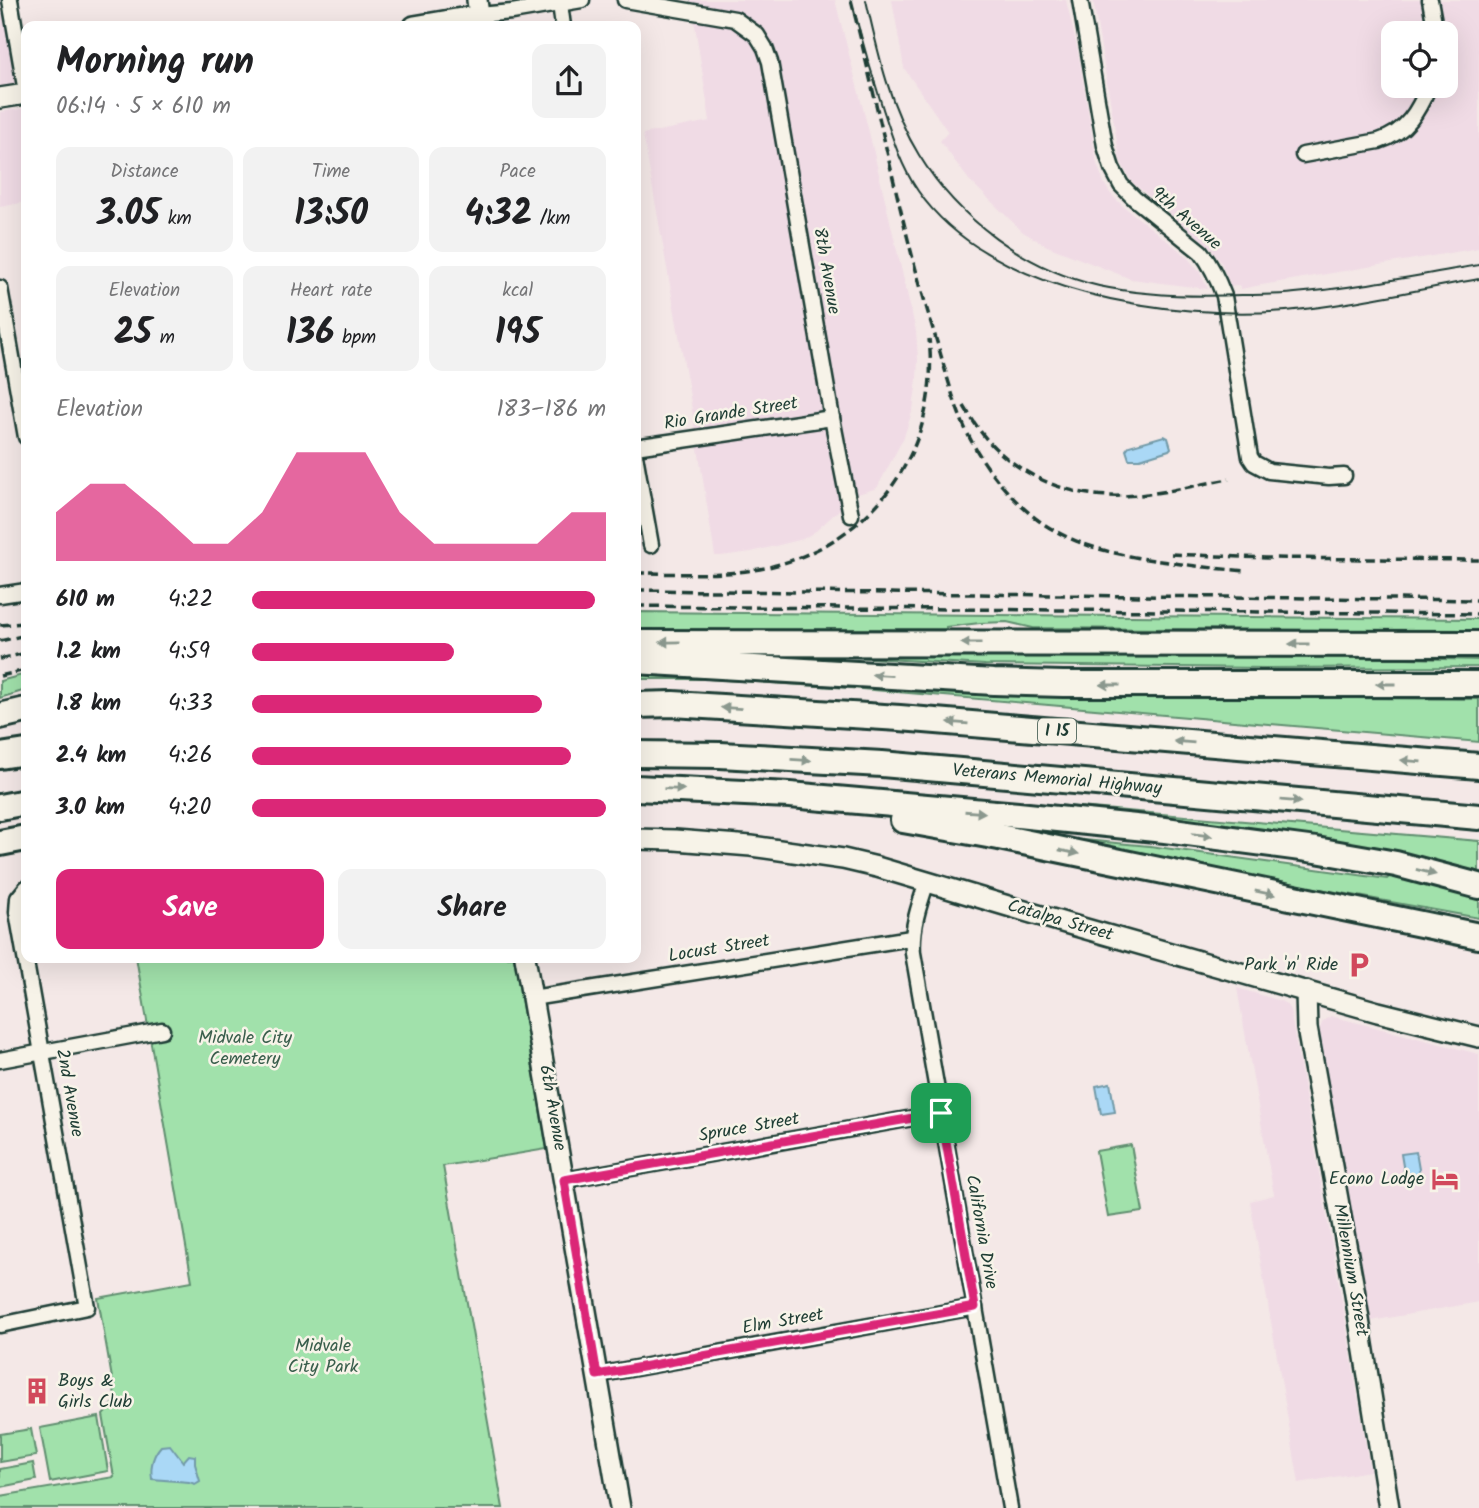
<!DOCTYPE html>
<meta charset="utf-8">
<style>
:root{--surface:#fff;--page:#f2f2f2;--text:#202124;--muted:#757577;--accent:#db2777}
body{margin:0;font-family:Kalam,sans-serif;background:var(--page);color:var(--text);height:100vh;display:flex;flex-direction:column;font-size:26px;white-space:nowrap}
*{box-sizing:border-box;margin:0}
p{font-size:23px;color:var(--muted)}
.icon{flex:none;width:38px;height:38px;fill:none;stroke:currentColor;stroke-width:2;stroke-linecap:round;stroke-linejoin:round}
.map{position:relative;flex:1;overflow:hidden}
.side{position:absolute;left:21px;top:21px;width:620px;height:942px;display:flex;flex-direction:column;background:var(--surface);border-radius:14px;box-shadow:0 7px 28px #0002}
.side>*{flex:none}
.fabs{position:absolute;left:1381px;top:21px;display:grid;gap:14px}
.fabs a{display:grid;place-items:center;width:77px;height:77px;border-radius:14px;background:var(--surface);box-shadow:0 7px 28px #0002;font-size:35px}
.pin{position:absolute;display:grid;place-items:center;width:60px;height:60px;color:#fff;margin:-30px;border-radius:14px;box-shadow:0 4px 10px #0006}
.round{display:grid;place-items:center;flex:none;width:74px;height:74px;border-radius:14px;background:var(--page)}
.headline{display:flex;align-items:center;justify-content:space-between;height:119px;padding:0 35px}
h1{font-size:38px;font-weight:600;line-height:52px}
.stats{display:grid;grid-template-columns:repeat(3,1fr);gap:10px;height:119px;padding:7px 35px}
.stats div{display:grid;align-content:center;border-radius:14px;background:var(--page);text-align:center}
.stats b{font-size:35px;font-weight:600}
.stats small{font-size:19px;font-weight:400}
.stats p{font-size:19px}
.chart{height:196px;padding:14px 35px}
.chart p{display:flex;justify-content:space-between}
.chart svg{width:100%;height:126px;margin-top:7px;fill:var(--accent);opacity:.7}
.primary-button{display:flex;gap:14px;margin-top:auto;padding:14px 35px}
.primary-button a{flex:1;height:80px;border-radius:14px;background:var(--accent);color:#fff;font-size:28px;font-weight:600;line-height:80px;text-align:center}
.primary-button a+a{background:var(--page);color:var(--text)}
ul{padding:0 35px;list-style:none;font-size:23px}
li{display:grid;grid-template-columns:112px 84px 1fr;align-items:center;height:52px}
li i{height:18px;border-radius:9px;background:var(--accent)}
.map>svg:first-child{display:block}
.built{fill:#f0dbe5;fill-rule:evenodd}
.green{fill:#a1e1ab;stroke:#608f70;stroke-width:2}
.water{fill:#aad8f6;stroke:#729aa8;stroke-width:2}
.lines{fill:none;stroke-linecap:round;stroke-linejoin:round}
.street-casing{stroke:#1f3d34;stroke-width:19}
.secondary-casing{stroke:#1f3d34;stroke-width:24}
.highway-casing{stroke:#1f3d34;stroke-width:30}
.street{stroke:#f7f3e8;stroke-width:14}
.secondary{stroke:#f7f3e8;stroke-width:19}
.highway{stroke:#f7f3e8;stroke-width:24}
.tram{stroke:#1f3d34;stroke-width:2}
.rail{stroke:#1f3d34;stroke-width:3.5;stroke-dasharray:10 5;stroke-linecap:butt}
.oneway{fill:#8b988e}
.route-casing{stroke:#fff;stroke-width:14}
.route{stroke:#db2777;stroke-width:9}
.labels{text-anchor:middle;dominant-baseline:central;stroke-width:5;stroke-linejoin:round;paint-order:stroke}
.shield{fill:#f7f3e8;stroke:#60746a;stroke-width:2}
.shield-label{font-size:16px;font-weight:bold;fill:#1f3d34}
.street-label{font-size:18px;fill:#1f3d34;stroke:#f7f3e8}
.poi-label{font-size:18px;fill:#1f3d34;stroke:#f7f3e8;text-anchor:end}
.park-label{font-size:18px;fill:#395e4c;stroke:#f7f3e8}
</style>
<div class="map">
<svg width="1479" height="1508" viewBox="0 0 1479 1508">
<rect width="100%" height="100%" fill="#f4e8e7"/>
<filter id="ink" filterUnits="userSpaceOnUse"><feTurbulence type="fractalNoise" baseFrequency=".0143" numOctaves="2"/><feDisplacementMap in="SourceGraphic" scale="14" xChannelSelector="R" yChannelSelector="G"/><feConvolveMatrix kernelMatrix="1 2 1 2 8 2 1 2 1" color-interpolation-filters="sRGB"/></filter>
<g filter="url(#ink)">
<g class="built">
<polygon points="0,0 3,0 17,77 16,82 13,86 10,89 0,90"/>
<polygon points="691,0 835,0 869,132 916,331 918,358 917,380 913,409 904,437 877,488 855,495 816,531 803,539 751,552 721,556 715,556 689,391 643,134 710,121"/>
<polygon points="892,0 1066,0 1078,51 1097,164 1104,183 1110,193 1123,206 1185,255 1199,271 1208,289 1131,279 1047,246 1023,232 969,180 940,141 948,132 904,68"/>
<path d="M1093,0H1479V248L1256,286L1241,289L1240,285L1231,287L1222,264L1210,247L1132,182L1123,166L1120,159ZM1393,33H1446V86H1393Z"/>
<polygon points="26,108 26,202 0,207 0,112"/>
<polygon points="1237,988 1281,1001 1286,1004 1290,1010 1344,1312 1370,1471 1299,1483 1250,1201 1274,1195"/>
<polygon points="1331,1016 1479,1054 1479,1302 1371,1321 1320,1034 1320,1028 1323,1021"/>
</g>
<g class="green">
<polygon points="635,612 1479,619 1479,631 1033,628 1007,622 980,623 946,627 946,629 635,630"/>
<polygon points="736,650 1265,654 1479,660 1479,667 1267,668 985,665"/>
<polygon points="635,667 866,688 995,694 1081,696 1479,699 1479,742 850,688 708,679 635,679"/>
<polygon points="26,674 26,690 0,698 0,681"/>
<polygon points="867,789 1479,841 1479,873 1410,855 1348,843 1240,826 1112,812 867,791"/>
<polygon points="996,828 1044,832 1044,836 1051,837 1150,846 1387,879 1390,876 1479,898 1479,918 996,830"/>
<polygon points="136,957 514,957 547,1149 443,1166 503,1508 0,1508 0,1496 114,1477 103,1415 116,1401 98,1298 192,1281"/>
<polygon points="1131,1145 1143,1212 1108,1217 1096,1151"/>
<polygon points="99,1417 108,1471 50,1482 40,1428"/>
<polygon points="31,1429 36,1456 0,1462 0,1434"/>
<polygon points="33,1463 36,1480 0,1487 0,1469"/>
</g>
<g class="water">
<polygon points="1164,436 1168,438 1171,448 1169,450 1140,459 1129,459 1126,450 1129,446"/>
<polygon points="1110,1083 1115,1112 1101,1114 1096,1086"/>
<polygon points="1416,1152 1420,1175 1405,1178 1401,1154"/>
<path d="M170,1445L183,1462L189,1455L195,1456V1464L200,1481L195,1484L189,1482L152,1479C150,1466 152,1456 161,1446Z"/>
</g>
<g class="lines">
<g class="street-casing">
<g id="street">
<polyline points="10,0 26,92"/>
<polyline points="625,0 735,19 757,35 765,48 770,62 832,418 851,515"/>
<path d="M1080,0L1105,146L1112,168L1121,185L1135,199L1201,252C1212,266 1218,280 1224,296L1250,457L1254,463L1269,471L1329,477L1344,476"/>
<polyline points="1430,0 1436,33"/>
<polyline points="560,4 563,26"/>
<polyline points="479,15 512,12 582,0"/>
<path d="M1303,155L1379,141C1407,132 1418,111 1429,86"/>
<polyline points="0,288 26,437"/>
<polyline points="635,447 832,418"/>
<polyline points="635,455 651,545"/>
<polyline points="0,595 26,591"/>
<path d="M927,882C919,905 911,928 913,953L1010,1508"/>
<polyline points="532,998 911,938"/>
<polyline points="0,1060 162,1030"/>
<polyline points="564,1180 941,1113"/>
<polyline points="0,1325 87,1307 17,912 18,898 26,888"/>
<polyline points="597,1375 975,1307"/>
</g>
</g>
<g class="secondary-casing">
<g id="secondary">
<polyline points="414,26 479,15 477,0"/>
<polyline points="0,98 26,94"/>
<polyline points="635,839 675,840 751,846 843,859 877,867 1065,923 1378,1012 1479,1037"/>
<polyline points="525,957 620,1508"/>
<polyline points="1306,991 1307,1028 1354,1288 1389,1508"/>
</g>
</g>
<g class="highway-casing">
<g id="highway">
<polyline points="635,643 1479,644"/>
<polyline points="635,661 994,682 1063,684 1479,684"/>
<polyline points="635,705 673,704 900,718 1479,766"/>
<polyline points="0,716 26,710"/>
<polyline points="635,754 720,755 882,764 1479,817"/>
<polyline points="0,756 26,752"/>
<polyline points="635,788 790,795 1018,815 1165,830 1316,850 1396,864 1479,886"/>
<polyline points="0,807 26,802"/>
<polyline points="903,820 999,837 1479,936"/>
<polyline points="0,843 26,838"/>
</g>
</g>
<use href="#street" class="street"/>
<use href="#secondary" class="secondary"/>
<use href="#highway" class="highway"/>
<g class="tram">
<path d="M866,0C878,53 890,108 919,155C958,219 1026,269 1099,286C1146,296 1195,297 1242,295C1260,295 1278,295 1295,293C1357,288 1418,275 1479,265"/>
<path d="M853,7C862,41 872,75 883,109C892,137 901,166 918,191C989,294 1170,320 1286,311C1351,305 1415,290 1479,279"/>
</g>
<g class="rail">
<path d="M851,0C880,113 901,228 936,339C947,374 955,412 973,444C989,473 1012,500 1038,520C1077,548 1122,556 1168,562C1194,566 1220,569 1247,571"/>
<path d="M964,406C973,421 983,437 996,449C1030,481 1077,498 1123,496C1159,495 1195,485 1229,479"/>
<polyline points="1171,554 1266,558 1479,560"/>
<path d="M635,573C680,573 726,577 769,567C876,541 941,447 929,339"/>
<polyline points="635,590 1479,600"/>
<polyline points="635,606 1479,614"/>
<polyline points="0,625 26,623"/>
<polyline points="0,641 26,635"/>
<polyline points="0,659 26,653"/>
<polyline points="0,676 26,670"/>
</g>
</g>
<defs><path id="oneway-solid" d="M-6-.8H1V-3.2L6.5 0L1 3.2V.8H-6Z" transform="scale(1.75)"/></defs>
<g class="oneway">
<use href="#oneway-solid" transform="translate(670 642) rotate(179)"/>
<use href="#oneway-solid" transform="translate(971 643) rotate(-180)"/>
<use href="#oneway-solid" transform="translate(1299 644) rotate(-180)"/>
<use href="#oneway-solid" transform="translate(882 675) rotate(-177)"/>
<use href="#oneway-solid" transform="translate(1386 684) rotate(180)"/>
<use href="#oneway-solid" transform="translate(1110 685) rotate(-180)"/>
<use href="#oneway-solid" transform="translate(731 708) rotate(-177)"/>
<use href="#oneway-solid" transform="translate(958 723) rotate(-175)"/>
<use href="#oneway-solid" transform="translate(1184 742) rotate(-175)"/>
<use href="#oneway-solid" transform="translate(801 760) rotate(3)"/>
<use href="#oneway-solid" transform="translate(1411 761) rotate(-175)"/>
<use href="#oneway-solid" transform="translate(674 789) rotate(2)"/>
<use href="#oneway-solid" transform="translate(1291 801) rotate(5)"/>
<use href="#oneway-solid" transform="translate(975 812) rotate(4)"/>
<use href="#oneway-solid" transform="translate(1202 835) rotate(7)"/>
<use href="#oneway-solid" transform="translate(1069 852) rotate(12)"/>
<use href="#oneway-solid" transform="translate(1426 872) rotate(15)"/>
<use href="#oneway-solid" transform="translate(1265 893) rotate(11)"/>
</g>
</g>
<g class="lines" filter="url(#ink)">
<g class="route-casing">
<polygon id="route" points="941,1113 975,1307 597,1375 564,1180"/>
</g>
<use href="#route" class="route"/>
</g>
<defs>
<g id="parking-bare" transform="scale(2.1)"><path d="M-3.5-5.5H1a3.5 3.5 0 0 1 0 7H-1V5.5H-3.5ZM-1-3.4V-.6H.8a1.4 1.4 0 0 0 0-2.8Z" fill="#d1495b" stroke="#f7f3e8" stroke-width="2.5" paint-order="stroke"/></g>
<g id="hotel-bare" transform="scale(2.1)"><path d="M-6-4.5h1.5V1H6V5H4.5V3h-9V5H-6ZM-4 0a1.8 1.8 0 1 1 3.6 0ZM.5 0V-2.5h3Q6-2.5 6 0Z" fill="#d1495b" stroke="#f7f3e8" stroke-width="2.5" paint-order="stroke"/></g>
<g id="building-bare" transform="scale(2.1)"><path d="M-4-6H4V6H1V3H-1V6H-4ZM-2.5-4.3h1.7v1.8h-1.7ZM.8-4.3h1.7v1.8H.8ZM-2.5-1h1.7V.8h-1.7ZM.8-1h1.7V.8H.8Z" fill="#d1495b" stroke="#f7f3e8" stroke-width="2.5" paint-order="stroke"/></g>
</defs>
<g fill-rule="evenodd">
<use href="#parking-bare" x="1359" y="965"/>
<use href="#hotel-bare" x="1445" y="1179"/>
<use href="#building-bare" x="37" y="1391"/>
</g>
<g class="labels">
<rect class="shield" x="1038" y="718.5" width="38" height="25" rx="5"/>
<g class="shield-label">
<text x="1057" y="731">I 15</text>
</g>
<g class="street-label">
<text transform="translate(1186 219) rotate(41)">9th Avenue</text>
<text transform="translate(826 271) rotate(80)">8th Avenue</text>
<text transform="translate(731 414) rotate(-9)">Rio Grande Street</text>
<text transform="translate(1057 780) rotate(5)">Veterans Memorial Highway</text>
<text transform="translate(1060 921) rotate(16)">Catalpa Street</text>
<text transform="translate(719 949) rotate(-9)">Locust Street</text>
<text transform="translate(69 1093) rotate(80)">2nd Avenue</text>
<text transform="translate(552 1108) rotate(80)">6th Avenue</text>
<text transform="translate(749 1128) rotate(-10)">Spruce Street</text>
<text transform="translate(981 1232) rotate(80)">California Drive</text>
<text transform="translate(1350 1270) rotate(80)">Millennium Street</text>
<text transform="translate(783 1322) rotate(-10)">Elm Street</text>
</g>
<g class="poi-label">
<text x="1338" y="965">Park 'n' Ride</text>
<text x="1424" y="1179">Econo Lodge</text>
<text x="58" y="1381" text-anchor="start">Boys &amp;<tspan x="58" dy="21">Girls Club</tspan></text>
</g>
<g class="park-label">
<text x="245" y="1038">Midvale City<tspan x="245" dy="21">Cemetery</tspan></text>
<text x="323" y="1346">Midvale<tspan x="323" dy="21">City Park</tspan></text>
</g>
</g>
</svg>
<div class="fabs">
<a><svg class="icon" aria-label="locate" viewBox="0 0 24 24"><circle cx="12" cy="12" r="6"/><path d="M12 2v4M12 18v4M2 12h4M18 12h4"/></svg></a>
</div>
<div class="pin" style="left:941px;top:1113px;background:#1e9e55"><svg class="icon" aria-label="arrive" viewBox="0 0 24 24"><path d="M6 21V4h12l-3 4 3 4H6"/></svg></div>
<section class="side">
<div class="headline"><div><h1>Morning run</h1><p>06:14 · 5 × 610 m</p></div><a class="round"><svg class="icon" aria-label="share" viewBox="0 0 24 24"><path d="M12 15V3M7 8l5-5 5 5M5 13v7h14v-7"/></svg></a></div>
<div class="stats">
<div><p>Distance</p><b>3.05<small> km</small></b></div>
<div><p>Time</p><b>13:50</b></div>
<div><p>Pace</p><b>4:32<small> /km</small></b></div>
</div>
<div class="stats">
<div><p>Elevation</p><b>25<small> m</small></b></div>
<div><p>Heart rate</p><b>136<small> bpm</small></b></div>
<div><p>kcal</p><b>195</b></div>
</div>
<div class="chart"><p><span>Elevation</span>183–186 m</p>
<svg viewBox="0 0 160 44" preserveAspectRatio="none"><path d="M0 44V27L10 17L20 17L30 27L40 38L50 38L60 27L70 6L80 6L90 6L100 27L110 38L120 38L130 38L140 38L150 27L160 27V44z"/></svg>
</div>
<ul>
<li><b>610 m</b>4:22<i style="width:97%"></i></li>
<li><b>1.2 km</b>4:59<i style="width:57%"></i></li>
<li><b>1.8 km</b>4:33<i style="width:82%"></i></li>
<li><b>2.4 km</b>4:26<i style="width:90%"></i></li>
<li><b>3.0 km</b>4:20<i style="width:100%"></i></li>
</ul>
<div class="primary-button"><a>Save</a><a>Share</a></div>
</section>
</div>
